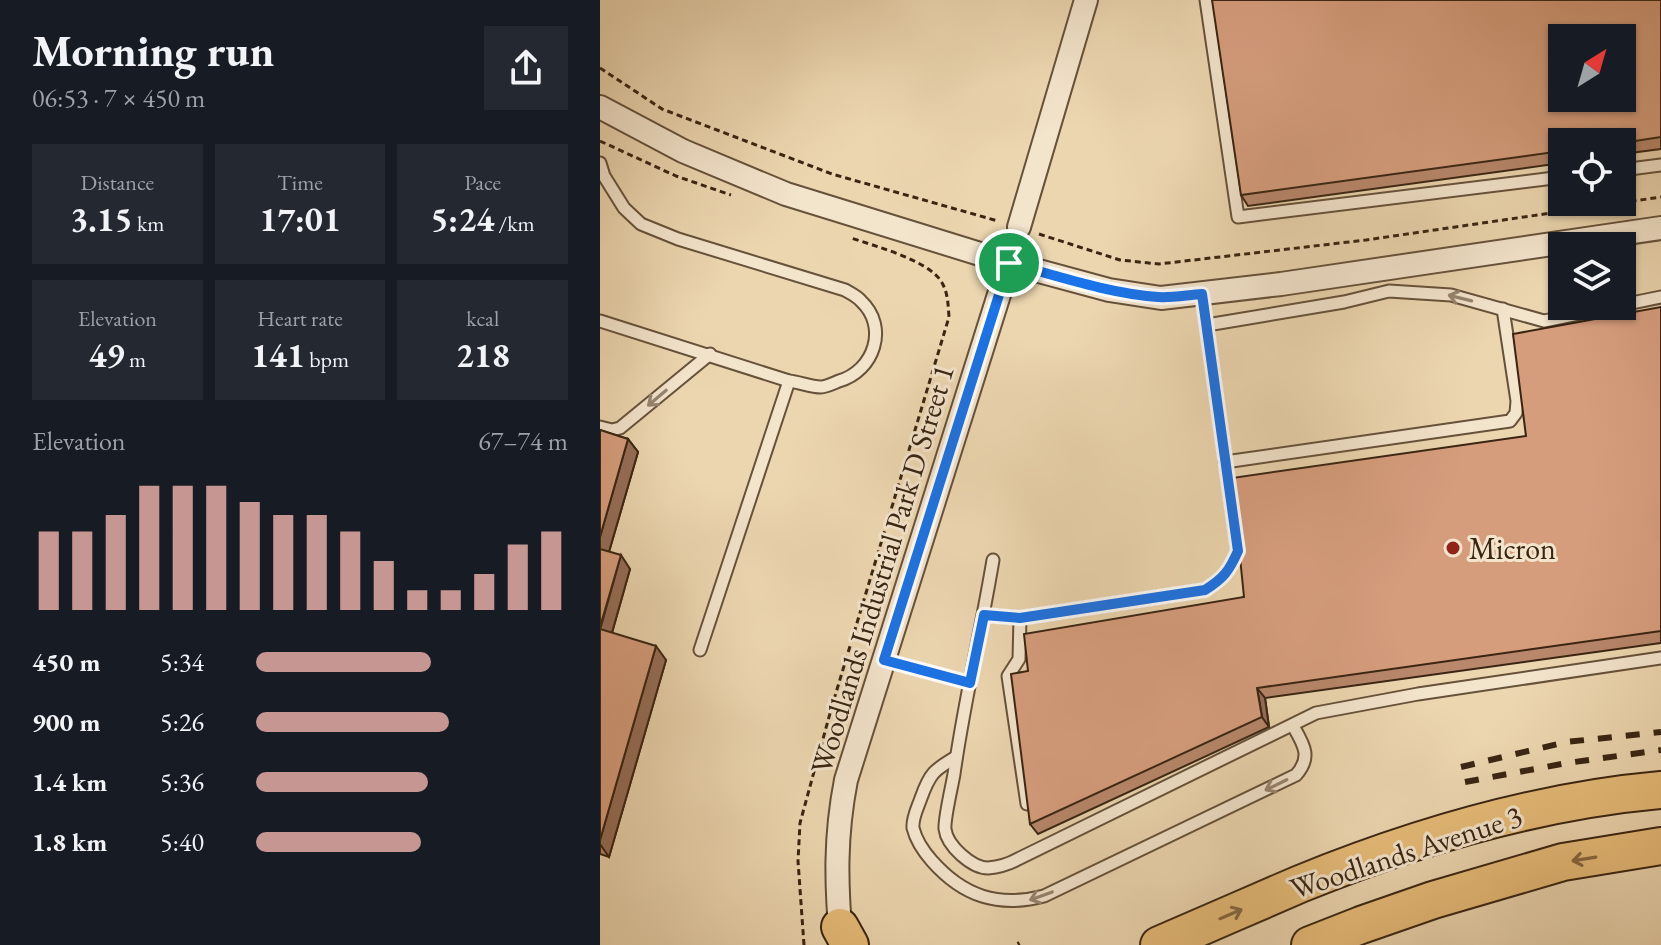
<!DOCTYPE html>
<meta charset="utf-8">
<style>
:root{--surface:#171b24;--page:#242831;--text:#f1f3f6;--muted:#9ea1a6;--accent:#c59692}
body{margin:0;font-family:"EB Garamond",serif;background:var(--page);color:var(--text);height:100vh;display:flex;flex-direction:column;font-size:30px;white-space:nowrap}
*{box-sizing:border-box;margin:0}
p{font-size:26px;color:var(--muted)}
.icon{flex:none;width:44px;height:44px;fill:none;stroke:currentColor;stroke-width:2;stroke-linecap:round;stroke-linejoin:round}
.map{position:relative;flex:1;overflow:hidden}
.details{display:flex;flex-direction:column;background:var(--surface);width:600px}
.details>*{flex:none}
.needle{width:52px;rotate:37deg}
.fabs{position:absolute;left:948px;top:24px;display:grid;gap:16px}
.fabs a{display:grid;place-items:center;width:88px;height:88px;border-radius:0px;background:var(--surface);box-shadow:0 2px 6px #0004;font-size:40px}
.pin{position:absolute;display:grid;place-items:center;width:68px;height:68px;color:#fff;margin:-34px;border:4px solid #fff;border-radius:50%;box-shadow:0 2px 8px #0007}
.round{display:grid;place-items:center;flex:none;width:84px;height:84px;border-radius:0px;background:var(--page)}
.summary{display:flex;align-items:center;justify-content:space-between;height:136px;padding:0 32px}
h1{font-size:44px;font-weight:700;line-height:60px}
.figures{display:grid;grid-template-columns:repeat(3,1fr);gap:12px;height:136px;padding:8px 32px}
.figures div{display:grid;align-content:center;border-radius:0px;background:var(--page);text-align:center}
.figures b{font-size:34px;font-weight:700}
.figures small{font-size:22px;font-weight:400}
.figures p{font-size:22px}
.chart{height:224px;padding:16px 32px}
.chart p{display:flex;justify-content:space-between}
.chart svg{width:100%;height:144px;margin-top:8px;stroke:var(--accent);stroke-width:6}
ul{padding:0 32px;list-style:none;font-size:26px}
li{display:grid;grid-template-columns:128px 96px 1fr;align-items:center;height:60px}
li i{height:20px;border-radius:10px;background:var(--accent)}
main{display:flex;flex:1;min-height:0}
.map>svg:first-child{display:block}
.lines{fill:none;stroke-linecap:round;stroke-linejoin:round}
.service-casing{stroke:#66513a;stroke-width:15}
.minor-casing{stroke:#66513a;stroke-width:26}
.primary-casing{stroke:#392512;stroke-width:40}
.path{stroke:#392512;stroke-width:3;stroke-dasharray:6 4;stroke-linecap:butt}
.service{stroke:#f3e4cc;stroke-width:11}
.minor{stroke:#f3e4cc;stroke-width:22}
.primary{stroke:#e6bb78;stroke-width:36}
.rail{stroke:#392512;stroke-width:6;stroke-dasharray:14 14;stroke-linecap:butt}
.wall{fill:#b8876c;stroke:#392512;stroke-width:2}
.shaded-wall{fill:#966e58;stroke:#392512;stroke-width:2}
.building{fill:#d69d7d;stroke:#392512;stroke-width:2;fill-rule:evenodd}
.oneway{stroke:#96846f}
.oneway2{stroke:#876840}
.route-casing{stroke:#fff;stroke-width:16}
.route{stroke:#1a73e8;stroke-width:10}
.poi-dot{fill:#8f2418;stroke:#f3e4cc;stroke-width:3}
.labels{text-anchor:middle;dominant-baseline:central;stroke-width:6;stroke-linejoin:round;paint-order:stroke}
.poi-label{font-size:30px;fill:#392512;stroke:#f3e4cc;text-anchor:start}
.street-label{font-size:30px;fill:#392512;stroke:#f3e4cc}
</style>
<main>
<section class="details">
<div class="summary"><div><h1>Morning run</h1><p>06:53 · 7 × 450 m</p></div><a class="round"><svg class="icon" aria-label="share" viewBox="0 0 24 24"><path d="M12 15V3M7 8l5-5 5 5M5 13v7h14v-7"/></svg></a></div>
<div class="figures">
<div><p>Distance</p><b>3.15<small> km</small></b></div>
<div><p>Time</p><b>17:01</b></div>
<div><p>Pace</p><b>5:24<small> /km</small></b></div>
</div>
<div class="figures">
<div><p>Elevation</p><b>49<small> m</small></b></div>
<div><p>Heart rate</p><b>141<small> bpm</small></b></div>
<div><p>kcal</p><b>218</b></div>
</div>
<div class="chart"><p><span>Elevation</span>67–74 m</p>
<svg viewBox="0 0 160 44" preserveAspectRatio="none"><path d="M5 44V20M15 44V20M25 44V15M35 44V6M45 44V6M55 44V6M65 44V11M75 44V15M85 44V15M95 44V20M105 44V29M115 44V38M125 44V38M135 44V33M145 44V24M155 44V20"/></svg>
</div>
<ul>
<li><b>450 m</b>5:34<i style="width:56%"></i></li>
<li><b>900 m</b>5:26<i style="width:62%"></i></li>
<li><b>1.4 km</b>5:36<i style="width:55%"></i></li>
<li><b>1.8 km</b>5:40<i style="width:53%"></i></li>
</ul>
</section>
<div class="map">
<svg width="1061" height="945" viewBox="0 0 1061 945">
<rect width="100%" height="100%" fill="#ecd6b0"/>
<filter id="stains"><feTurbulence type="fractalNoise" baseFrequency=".0025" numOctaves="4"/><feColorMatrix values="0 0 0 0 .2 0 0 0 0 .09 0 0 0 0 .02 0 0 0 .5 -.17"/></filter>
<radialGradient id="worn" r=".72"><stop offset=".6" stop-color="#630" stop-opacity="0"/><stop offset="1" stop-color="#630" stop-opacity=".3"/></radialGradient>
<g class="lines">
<g class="service-casing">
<g id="service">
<polyline points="606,0 638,217 962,177"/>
<path d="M0,163L4,176L24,208L41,224L78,239L245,290C250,293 257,296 261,301C289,327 274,371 239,381C234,383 226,387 221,387C211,387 199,382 189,381L0,321"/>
<polyline points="1022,170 1061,165"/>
<polyline points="1022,305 1061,297"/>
<polyline points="607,325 744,302 789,291 851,295 944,321 1017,306"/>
<polyline points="0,427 12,430 20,428 110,354"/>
<polyline points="625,462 910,421 916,413 917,401 903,309"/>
<path d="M393,560C381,632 364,702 354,774C352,786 344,819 345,829C347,846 372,868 388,868C399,867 409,864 418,859L716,713L818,694L1061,658"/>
<path d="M384,615L420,618L605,590C624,578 629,571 638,551L602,294"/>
<polyline points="420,618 419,659 408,676 427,804"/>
<polyline points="100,650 189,381"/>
<polyline points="284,660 370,683"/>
<path d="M356,757C334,770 330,773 321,798C318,807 312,818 313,828C316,840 324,852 332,861C363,896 398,908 444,896L696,775C712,757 704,745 693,726"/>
</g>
</g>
<g class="minor-casing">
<g id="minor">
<polyline points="0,107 83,151 186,194 409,263 509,290 561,298 681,284 1061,228"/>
<polyline points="419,227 486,0"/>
<path d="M241,940C236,883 235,836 246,780L409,263"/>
</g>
</g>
<g class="primary-casing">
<g id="primary">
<polyline points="240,927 250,945"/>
<path d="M559,945C606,925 653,904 700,884C815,837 937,801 1061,790"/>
<polyline points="710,945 761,925 833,900 963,862 1061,846"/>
</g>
</g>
<g class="path">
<polyline points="0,68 62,109 232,174 398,221"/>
<polyline points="0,141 76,176 131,195"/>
<polyline points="439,234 520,260 559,264 766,240 1061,197"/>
<path d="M204,945L198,861L200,823L232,706L349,317C348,304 348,292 341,281C327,260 275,246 251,238"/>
</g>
<use href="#service" class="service"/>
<use href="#minor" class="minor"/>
<use href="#primary" class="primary"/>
<g class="rail">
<polyline points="861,767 966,742 1061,732"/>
<polyline points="865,782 967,763 1061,750"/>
<polyline points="418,945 420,944"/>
</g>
</g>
<g class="wall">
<polygon points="1061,0 1061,149 1022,154 1022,142 962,142 962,163 648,206 641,195"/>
<polygon points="1061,307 1061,643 665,698 669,727 438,834 430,824 428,671 644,597 926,436"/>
<polygon points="0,430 28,439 38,452 9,552 30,569 12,633 66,660 9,857 0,854"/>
</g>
<g class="shaded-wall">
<polygon points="28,439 38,452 6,562 0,553 0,537"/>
<polygon points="21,555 30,569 9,643 0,630"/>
<polygon points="56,646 66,660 9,857 0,844 0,840"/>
<polygon points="657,688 665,698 669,727 662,717"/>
</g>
<g class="building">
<path d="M612,0H1061V137L1022,143L962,142V151L641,195ZM962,38H1022V98H962Z"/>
<polygon points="1061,307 1061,631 657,688 662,717 430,824 411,674 428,671 424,634 644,597 632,478 926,436 913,334"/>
<polygon points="0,430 28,439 0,537"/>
<polygon points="0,549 21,555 0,627"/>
<polygon points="0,629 56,646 0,840"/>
</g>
<defs><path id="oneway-shaft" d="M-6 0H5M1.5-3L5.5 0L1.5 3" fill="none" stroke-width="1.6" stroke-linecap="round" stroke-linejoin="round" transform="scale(2)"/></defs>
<g class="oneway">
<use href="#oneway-shaft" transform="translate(860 298) rotate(-166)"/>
<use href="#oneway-shaft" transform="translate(57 398) rotate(140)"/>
<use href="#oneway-shaft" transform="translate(676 785) rotate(154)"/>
<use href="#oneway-shaft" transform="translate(441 896) rotate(160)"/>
</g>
<g class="oneway2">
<use href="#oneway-shaft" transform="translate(984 859) rotate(171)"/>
<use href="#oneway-shaft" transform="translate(631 914) rotate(-23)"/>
</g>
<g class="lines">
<g class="route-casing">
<path id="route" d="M409,263C458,276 507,293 558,297C572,298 587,295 602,294L638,551C629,571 624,578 605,590L420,618L384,615L370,683L284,660Z"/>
</g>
<use href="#route" class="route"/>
</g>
<circle class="poi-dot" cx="853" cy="548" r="8"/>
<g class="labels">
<g class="poi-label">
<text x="869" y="548">Micron</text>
</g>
<g class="street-label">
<text transform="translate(282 569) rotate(-73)">Woodlands Industrial Park D Street 1</text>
<text transform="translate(806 852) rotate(-18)">Woodlands Avenue 3</text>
</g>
</g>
<rect width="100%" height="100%" filter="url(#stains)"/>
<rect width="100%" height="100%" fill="url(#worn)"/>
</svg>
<div class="fabs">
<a><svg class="needle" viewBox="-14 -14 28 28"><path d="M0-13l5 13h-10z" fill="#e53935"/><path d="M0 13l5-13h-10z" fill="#9ea1a6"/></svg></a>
<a><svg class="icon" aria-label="locate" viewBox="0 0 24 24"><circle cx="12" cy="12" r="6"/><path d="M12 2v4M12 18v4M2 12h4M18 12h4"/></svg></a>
<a><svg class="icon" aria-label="layers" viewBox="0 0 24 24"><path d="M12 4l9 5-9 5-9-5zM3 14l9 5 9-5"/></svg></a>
</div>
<div class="pin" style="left:409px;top:263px;background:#1e9e55"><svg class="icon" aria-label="arrive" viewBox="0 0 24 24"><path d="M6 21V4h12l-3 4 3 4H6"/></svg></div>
</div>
</main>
